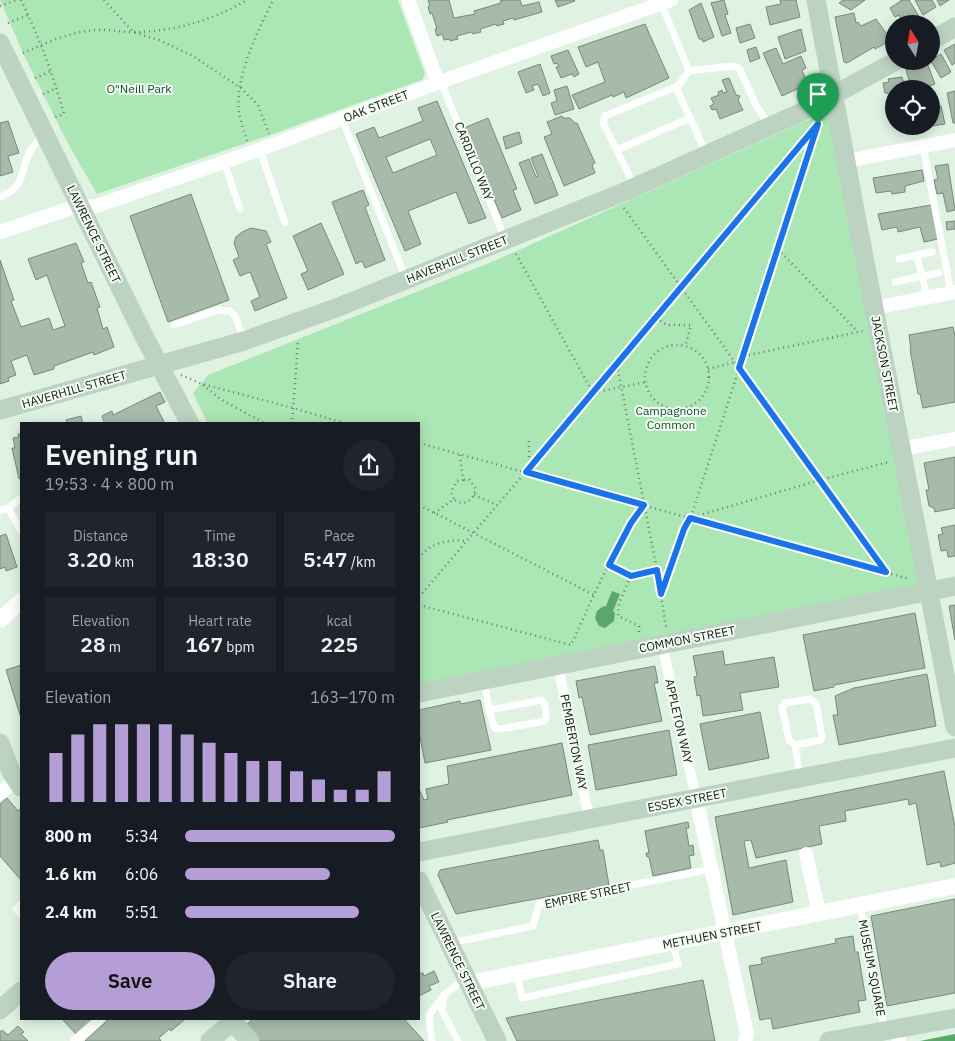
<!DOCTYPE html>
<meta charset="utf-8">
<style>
:root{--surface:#171b24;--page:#20242c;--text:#f1f3f6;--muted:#9ea1a6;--accent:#b59ed5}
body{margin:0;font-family:"IBM Plex Sans",sans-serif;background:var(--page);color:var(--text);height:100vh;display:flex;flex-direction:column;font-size:19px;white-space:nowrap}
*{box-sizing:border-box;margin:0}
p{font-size:16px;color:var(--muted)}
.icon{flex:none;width:28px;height:28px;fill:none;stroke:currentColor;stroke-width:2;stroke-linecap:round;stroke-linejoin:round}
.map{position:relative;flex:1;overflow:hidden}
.panel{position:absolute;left:20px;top:422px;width:400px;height:598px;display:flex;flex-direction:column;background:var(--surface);border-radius:0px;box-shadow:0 2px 12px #0003}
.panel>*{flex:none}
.needle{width:32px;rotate:349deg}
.fabs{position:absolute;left:885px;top:15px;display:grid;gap:10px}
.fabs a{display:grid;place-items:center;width:55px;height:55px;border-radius:50%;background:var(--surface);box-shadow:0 2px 12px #0003;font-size:25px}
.pin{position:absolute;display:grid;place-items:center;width:42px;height:42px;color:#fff;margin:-51px -21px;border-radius:50% 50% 50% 0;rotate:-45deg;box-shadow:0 0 5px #0007}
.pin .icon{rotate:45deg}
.round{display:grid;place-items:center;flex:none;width:52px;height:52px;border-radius:26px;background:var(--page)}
.overview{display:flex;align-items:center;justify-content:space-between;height:85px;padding:0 25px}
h1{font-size:28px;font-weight:600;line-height:38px}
.figures{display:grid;grid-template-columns:repeat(3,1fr);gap:8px;height:85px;padding:5px 25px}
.figures div{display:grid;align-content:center;border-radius:0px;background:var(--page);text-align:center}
.figures b{font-size:21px;font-weight:600}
.figures small{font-size:14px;font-weight:400}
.figures p{font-size:14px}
.chart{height:140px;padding:10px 25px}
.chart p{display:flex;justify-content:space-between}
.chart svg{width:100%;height:90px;margin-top:5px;stroke:var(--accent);stroke-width:6}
.primary-button{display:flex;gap:10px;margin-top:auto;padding:10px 25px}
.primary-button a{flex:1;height:58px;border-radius:30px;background:var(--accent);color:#111;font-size:20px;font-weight:600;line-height:58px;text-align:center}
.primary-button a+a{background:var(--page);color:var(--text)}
ul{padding:0 25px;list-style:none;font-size:16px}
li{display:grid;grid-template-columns:80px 60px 1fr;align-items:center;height:38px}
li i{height:12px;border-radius:6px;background:var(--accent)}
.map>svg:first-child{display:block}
.green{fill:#abe6b5}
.water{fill:#59a86b}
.building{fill:#a8bbab;stroke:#77897a;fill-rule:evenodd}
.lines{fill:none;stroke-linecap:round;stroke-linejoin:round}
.path{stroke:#707c72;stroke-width:2.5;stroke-dasharray:1 4;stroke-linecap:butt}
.service{stroke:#fff;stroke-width:7}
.pedestrian{stroke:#fff;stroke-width:10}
.minor{stroke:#fff;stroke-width:14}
.tertiary{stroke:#fff;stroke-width:16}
.secondary{stroke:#bdd3c2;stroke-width:19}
.route-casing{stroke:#fff;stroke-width:10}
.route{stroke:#1a73e8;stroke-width:6}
.labels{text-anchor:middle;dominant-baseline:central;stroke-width:4;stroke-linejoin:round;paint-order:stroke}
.park-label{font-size:12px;fill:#114c23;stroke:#f3fef4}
.street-label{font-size:12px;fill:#131a14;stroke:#f3fef4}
</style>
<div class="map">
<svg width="955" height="1041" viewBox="0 0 955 1041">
<rect width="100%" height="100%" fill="#e0f3e3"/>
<g class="green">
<polygon points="0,0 398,0 425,74 422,80 273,134 97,194 66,140 23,53"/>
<polygon points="833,109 920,586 419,687 419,424 208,424 193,393 208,375 494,261"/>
</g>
<g class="water">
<polygon points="612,591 620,594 613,611 615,613 614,621 605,628 599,626 595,618 597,611 602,607 606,606"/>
<polygon points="955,1034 955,1041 920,1041"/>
</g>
<g class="building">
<polygon points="428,0 449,0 454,18 475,14 474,11 501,3 500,1 505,0 520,0 522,6 539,2 542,12 514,20 513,18 503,21 504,24 497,26 496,24 480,29 481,32 473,34 472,32 457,36 458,39 450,41 450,39 444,40 442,34 437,36 435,29 437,29 432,13 430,14 428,7 430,6"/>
<polygon points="555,0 574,0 575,1 558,7"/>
<polygon points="724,0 728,14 725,15 731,33 722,36 711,3"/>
<polygon points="780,0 796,0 800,17 770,25 766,7 781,4"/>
<polygon points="843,0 865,0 851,10 839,3"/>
<polygon points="900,0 909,0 920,18 910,24 904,24 899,15 895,17 890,8 901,1"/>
<polygon points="915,0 932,0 936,7 923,15"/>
<polygon points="937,0 949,0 940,6"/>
<polygon points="701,3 714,37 703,42 702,39 699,39 689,10"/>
<polygon points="854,13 856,23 858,22 861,26 876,19 891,40 875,49 874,47 847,63 844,62 835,17"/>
<polygon points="645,24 669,78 626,98 624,92 613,97 612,95 579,109 572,95 605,82 598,62 586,67 578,47"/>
<polygon points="750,24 755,38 740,43 736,28"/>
<polygon points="801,29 806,51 785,59 778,37"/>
<polygon points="955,44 955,63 952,65 944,50"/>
<polygon points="756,47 760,58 750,62 747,50"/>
<polygon points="776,48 783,64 801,56 806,68 802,70 808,84 782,96 763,53"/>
<polygon points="568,50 579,74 574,77 572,74 561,78 556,67 559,67 557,63 554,64 551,56"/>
<polygon points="941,54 951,72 941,78 931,61 931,60"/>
<polygon points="927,63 935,84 923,89 912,89 906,70"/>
<polygon points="540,64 550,93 543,96 538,84 532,86 534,90 526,93 518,72"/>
<polygon points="902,77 903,81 905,81 907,89 894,89 894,116 892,116 888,93 885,93 883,83 889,82 888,79"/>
<polygon points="729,78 736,95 740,96 738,100 743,110 720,119 716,109 712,110 710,106 714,104 711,98 719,95 718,92 722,90 723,93 727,92 722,80"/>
<polygon points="567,86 574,109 555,115 551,103 557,101 554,90"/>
<polygon points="955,91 955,123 953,123 947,93"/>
<path d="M437,101L486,218L469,224L456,192L408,211L421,244L405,251L356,134L374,127L379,138L423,121L418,108ZM430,139L437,155L393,173L386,157Z"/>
<polygon points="941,106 945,124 931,126 931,107"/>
<polygon points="562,116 563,118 570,118 575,123 577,123 595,163 592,165 595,173 564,186 544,137 552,134 547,122"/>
<polygon points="488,118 517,189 513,190 521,210 502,218 464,128"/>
<polygon points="8,121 19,153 8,156 13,172 0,176 0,123"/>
<polygon points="519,132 522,143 506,149 503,137"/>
<polygon points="542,154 558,195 535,204 519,163 529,159 536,177 538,176 531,158"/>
<polygon points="948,164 955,210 947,212 943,193 937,194 934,180 938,179 935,166"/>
<polygon points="922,170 924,181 905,186 905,192 892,194 891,191 876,193 873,178"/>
<polygon points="363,190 369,205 365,207 385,260 365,268 362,261 356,264 332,202"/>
<polygon points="191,194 229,300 168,322 130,216"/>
<polygon points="931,205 938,239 924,242 920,227 898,232 897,227 882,230 878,214"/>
<polygon points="955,221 955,229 947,230 946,222"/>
<polygon points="321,223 344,274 308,290 301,274 308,271 293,236"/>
<polygon points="251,228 266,231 271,242 266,244 287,298 255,311 251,301 260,297 250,272 240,276 233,260 239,257 234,243 236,237 242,232"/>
<polygon points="76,243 84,262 81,263 88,283 91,282 100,307 97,308 103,329 107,327 114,347 94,355 93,352 54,366 54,369 34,375 27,355 11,361 16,375 8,378 9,381 0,384 0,260 14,300 11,301 21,327 49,318 53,330 65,326 47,275 36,280 28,259"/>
<polygon points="953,327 955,336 955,402 923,408 920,394 918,394 910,349 911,349 909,335"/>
<polygon points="160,392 165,402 156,406 165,424 105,424 102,416 112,411 113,415"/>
<polygon points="81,416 83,424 67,424 66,420"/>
<polygon points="18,434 21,434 21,478 19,479 12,448 15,448 13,438 19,437"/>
<polygon points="955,457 955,508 935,512 934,508 929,506 926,490 929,490 924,463"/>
<polygon points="955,525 955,556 948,557 947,550 941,551 938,535 943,534 941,528"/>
<polygon points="6,534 17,567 6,571 5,567 0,569 0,536"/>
<polygon points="955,605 955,640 949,606"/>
<polygon points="915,613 925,668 834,685 834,687 814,691 803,635"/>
<polygon points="723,651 725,665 774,657 779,687 740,693 743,710 703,716 700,695 697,696 694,677 697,676 693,656"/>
<polygon points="21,665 21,718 6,670"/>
<polygon points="655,666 658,683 654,683 662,721 590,735 582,697 579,698 576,681"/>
<polygon points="927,674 936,726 839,745 833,715 838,715 835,696 854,688"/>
<polygon points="480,700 491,750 425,763 419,732 419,729 420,729 419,710 460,701 461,704"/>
<polygon points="760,712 769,758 709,770 700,724"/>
<polygon points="669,730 677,775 596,790 588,745"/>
<polygon points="562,743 572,795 447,820 448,822 419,828 419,789 424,800 428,799 426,789 449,784 447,766"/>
<polygon points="944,771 955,827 955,863 941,867 940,862 927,865 916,803 909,805 908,799 845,811 846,821 819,826 822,844 756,858 751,840 744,841 749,868 786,860 793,902 733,915 715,817"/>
<polygon points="7,798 18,811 20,809 21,811 21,880 0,856 0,804"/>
<polygon points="688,822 689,828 686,828 689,846 693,845 694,855 689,856 691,868 653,876 649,857 647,857 646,853 649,853 645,831"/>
<polygon points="598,840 600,850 603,850 609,885 456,914 438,875 440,870"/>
<polygon points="955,899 955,993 887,1006 871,916"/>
<polygon points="853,936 855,952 858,952 866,1000 858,1001 860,1012 773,1029 771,1018 760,1020 749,966 762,964 761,958 836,943 835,939"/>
<polygon points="419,970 421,974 423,973 424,976 434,971 439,982 429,986 431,990 419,996"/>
<polygon points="703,980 715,1041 517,1041 506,1018"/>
<polygon points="62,1019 94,1019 77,1035"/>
<polygon points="109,1019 185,1019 171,1031 169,1029 159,1038 161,1041 85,1041"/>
<polygon points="253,1019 404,1019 424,1041 259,1041 245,1026"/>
<polygon points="18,1026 24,1032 21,1034 28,1041 0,1041 0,1032 2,1030 8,1035"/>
</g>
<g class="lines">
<g class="path">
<path d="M21,0C39,37 53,74 64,114L55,117"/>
<polyline points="104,0 133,32 159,40 193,56 241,88 258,105 269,134"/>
<polyline points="0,6 17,0"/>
<polyline points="8,23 28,15"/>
<path d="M23,53C43,44 65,34 88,31C103,28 118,32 134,32C172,32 214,20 247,0"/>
<polyline points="35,78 51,71"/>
<polyline points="43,94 57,88"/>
<path d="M247,141C244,131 240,121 239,111C235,76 258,31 273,0"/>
<polyline points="624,208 886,572"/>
<polyline points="778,249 858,332"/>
<polyline points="516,254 593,393 646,382"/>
<polyline points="656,318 667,325 691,325 685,347"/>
<circle cx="677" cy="377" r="32"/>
<polyline points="744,356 863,331"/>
<polyline points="617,365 657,570 666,627"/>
<polyline points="708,369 735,362"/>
<polyline points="181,375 202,384 293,408 347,424"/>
<polyline points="203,385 220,399 266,424"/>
<polyline points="292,424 298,341"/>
<polyline points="529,441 529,457 535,461"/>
<polyline points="419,443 909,579"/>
<polyline points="474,495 497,505"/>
<path d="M455,500C466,507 473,500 476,489L469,479L463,480"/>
<polyline points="419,505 594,595"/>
<polyline points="434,513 454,499 451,492 457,481 463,480 460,454"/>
<polyline points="691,517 818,125"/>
<path d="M419,559C428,543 448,539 465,541"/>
<polyline points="610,565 631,576"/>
<polyline points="661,594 684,529 690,518 820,480 889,462"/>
<polyline points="419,597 597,388 820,120"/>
<path d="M419,605L571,645C593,597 614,548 644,505"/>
<polyline points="639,632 639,626 618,616 619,603 631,576 657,570"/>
</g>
<g class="service">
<polyline points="689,71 731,66 739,68 756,105 769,125"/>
<polyline points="441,82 505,239"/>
<polyline points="676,87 707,155"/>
<polyline points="342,119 406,279"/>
<polyline points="923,146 951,293"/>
<polyline points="260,150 285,223"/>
<polyline points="617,150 690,118"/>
<polyline points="224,162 240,209"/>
<polyline points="635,187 603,123 605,116 678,86 689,71 661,3"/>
<path d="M0,197C25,188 20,173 29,153C33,146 39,140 43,134"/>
<polyline points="917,255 932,252"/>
<polyline points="895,282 922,276 917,255 899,259"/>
<polyline points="927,297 922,276 939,273"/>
<polyline points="174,325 218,310 230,311 235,316 244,340"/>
<polyline points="8,508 21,531"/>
<polyline points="0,511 8,508 21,498"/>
<path d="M484,682C488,697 488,714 495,728L500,729L545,721C547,715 546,705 542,700L489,710"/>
<polyline points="795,745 821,740 822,737 816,703 809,699 785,703 782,708 789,740 795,745 800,778"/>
<polyline points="21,904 16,909 21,914"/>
<polyline points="860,905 885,1031"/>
<polyline points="451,943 533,926 539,904 711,869"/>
<polyline points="517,974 522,998 678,964 673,942"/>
<polyline points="444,995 442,1010 458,1041"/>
<polyline points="432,1041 429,1015 444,995 464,979"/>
</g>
<g class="pedestrian">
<polyline points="662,644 696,798"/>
<polyline points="558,665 589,819"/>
<polyline points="75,1041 100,1019"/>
</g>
<g class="minor">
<polyline points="408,0 438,83"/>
<polyline points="846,161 955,140"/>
<polyline points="0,232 80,205 93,207 253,152 448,79 671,0"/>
<polyline points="874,308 955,292"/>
<polyline points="901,449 955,439"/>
<polyline points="0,793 16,780"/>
<polyline points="696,798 747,1034 745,1041"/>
<polyline points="806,854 819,913"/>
<polyline points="896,1029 899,1041"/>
</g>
<g class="tertiary">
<polyline points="0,620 21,601"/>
<polyline points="469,983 955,886"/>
</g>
<g class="secondary">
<polyline points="816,0 854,205 955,727"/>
<polyline points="931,41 955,27"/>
<polyline points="0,43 143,334 190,424"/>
<polyline points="0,410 244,341 336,308 624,192 804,111 896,61"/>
<polyline points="419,693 955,586"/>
<polyline points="0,743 11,772 21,787"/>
<polyline points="419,852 955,748"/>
<polyline points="419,881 497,1041"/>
<polyline points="0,1010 21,991"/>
<polyline points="230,1019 250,1041"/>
<polyline points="210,1041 235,1019"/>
<polyline points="829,1041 955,1018"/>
</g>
</g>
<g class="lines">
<g class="route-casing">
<polygon id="route" points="818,124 739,368 886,572 690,518 684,529 661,594 657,570 631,576 609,565 631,523 644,505 526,472"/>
</g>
<use href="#route" class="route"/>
</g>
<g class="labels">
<g class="park-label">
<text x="139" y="88">O"Neill Park</text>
<text x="671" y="410">Campagnone<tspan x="671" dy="14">Common</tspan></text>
</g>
<g class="street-label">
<text transform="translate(376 106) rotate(-21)">OAK STREET</text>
<text transform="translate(474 161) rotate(68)">CARDILLO WAY</text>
<text transform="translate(94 234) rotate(64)">LAWRENCE STREET</text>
<text transform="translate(457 259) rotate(-22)">HAVERHILL STREET</text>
<text transform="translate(885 364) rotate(79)">JACKSON STREET</text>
<text transform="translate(74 389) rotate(-16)">HAVERHILL STREET</text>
<text transform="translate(687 639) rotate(-11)">COMMON STREET</text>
<text transform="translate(679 721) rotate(77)">APPLETON WAY</text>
<text transform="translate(574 742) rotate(79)">PEMBERTON WAY</text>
<text transform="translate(687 800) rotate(-11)">ESSEX STREET</text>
<text transform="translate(588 895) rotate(-12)">EMPIRE STREET</text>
<text transform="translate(712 935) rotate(-11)">METHUEN STREET</text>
<text transform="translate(458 961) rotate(64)">LAWRENCE STREET</text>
<text transform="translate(872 968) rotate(79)">MUSEUM SQUARE</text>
</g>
</g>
</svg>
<div class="fabs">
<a><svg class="needle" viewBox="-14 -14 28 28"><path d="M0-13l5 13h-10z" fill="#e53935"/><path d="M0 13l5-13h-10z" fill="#9ea1a6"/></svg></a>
<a><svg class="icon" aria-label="locate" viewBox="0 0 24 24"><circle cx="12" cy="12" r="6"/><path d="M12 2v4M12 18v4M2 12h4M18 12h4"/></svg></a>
</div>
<div class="pin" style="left:818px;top:124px;background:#1e9e55"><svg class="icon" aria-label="arrive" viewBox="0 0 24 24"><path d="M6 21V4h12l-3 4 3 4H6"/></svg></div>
<section class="panel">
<div class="overview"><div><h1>Evening run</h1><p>19:53 · 4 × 800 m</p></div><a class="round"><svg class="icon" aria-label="share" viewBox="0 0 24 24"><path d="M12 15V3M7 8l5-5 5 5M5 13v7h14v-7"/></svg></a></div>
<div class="figures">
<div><p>Distance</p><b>3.20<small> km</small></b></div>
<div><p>Time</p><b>18:30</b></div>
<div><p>Pace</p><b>5:47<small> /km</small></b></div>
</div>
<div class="figures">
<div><p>Elevation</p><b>28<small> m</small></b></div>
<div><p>Heart rate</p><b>167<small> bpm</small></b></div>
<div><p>kcal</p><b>225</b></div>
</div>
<div class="chart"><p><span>Elevation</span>163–170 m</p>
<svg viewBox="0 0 160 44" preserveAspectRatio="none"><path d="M5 44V20M15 44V11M25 44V6M35 44V6M45 44V6M55 44V6M65 44V11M75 44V15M85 44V20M95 44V24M105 44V24M115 44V29M125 44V33M135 44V38M145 44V38M155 44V29"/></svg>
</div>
<ul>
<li><b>800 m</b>5:34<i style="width:100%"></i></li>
<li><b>1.6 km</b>6:06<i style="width:69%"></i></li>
<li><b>2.4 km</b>5:51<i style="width:83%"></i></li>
</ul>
<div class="primary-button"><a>Save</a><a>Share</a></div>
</section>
</div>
